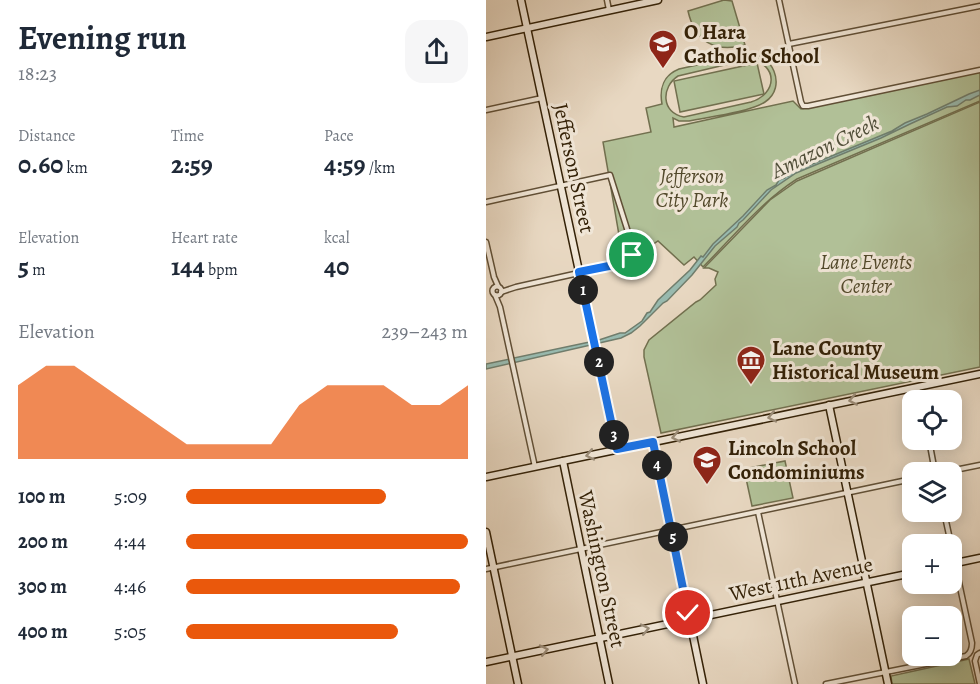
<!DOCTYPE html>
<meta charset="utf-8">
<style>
:root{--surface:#fff;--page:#f6f6f7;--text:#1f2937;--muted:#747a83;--accent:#ea580c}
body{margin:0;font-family:Alegreya,serif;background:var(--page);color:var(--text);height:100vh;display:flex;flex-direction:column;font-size:22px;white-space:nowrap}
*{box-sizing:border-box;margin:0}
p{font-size:20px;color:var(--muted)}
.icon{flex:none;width:33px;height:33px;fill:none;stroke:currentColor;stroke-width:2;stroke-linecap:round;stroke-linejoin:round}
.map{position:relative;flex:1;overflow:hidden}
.details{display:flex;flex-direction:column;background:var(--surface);width:486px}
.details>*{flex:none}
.fabs{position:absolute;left:416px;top:390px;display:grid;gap:12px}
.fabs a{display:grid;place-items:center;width:60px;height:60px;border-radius:12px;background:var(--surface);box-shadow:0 3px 15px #0003;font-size:30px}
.pin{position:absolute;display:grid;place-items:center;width:51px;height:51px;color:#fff;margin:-26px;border:3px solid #fff;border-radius:50%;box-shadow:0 2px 6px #0007}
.km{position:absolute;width:30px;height:30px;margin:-15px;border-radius:50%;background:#222;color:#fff;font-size:16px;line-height:30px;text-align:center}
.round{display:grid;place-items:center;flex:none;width:63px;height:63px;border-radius:18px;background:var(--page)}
.headline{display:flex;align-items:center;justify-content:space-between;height:102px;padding:0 18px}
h1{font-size:33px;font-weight:600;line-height:45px}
.metrics{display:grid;grid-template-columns:repeat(3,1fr);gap:9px;height:102px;padding:6px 18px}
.metrics div{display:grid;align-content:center}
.metrics b{font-size:26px;font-weight:600}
.metrics small{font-size:16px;font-weight:400}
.metrics p{font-size:16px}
.chart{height:168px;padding:12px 18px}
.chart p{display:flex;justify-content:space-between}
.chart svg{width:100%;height:108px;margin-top:6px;fill:var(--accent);opacity:.7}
ul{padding:0 18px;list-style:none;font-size:20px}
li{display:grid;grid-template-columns:96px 72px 1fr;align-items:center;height:45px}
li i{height:15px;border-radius:8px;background:var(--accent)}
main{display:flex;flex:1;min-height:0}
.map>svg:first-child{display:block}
.green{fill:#b1c097;stroke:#72704f;stroke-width:1.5;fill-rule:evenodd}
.water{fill:#98baaf;stroke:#707d6c;stroke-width:1.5}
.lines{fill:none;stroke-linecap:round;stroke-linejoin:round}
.street-casing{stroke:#604f36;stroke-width:7}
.secondary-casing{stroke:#332107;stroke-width:9}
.street{stroke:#f0e6d7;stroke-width:4}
.secondary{stroke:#f0e6d7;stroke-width:6}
.oneway{stroke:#9b8d79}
.route-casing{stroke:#fff;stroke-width:12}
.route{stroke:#1a73e8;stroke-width:8}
.labels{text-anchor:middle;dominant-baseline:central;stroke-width:6;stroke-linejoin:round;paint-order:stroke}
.poi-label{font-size:21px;font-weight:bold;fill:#332107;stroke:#f0e6d7;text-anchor:start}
.street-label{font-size:21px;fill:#332107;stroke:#f0e6d7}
.park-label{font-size:21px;font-style:italic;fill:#52492b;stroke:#f0e6d7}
.water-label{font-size:22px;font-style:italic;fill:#514f39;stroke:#f0e6d7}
</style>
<main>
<section class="details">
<div class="headline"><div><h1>Evening run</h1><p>18:23</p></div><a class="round"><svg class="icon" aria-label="share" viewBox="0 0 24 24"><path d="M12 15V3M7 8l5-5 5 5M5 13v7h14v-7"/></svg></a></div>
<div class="metrics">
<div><p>Distance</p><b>0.60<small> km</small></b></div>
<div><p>Time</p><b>2:59</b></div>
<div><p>Pace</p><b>4:59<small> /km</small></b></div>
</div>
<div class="metrics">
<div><p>Elevation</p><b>5<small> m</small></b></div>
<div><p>Heart rate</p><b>144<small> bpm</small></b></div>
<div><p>kcal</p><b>40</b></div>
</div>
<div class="chart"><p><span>Elevation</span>239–243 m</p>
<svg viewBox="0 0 160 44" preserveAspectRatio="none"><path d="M0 44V14L10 6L20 6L30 14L40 22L50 30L60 38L70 38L80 38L90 38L100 22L110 14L120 14L130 14L140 22L150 22L160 14V44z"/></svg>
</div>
<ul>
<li><b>100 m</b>5:09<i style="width:71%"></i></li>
<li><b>200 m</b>4:44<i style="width:100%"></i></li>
<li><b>300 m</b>4:46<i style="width:97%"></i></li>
<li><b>400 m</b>5:05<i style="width:75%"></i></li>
</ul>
</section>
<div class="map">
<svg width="494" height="684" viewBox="0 0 494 684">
<rect width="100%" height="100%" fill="#e8d8c2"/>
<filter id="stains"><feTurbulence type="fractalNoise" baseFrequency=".00333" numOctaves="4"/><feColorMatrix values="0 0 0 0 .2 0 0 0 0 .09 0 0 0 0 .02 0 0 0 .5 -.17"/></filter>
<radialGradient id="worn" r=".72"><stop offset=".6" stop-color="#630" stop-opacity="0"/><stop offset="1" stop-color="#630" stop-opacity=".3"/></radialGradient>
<g class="green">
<path d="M238,0L246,1L259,45C229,53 209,42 202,11Z"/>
<path d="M261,54C286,51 302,87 279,102C264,112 222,117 203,121H193L187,118L188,127L307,101L315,109L494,72V101L311,179C275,202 247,237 217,267L208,257L198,265L172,241L138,264L117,142L165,132L160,108L176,104C173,88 178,75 193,69ZM264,59C293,65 291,94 265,102L198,117C175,113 175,87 192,76Z"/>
<polygon points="271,63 278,94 194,112 188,81"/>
<polygon points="494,102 494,367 175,433 158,357 158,350 163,340 210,302 214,300 230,285 229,279 232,272 223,268 218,268 284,200 311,181"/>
<polygon points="299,461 307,498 266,506 258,469"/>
<polygon points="483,659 489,684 406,684 405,676"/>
</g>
<polygon class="water" points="494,90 494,95 484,100 480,100 471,106 461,107 424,124 395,138 310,173 285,190 257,220 253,223 251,227 229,246 206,275 181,301 177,303 154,326 145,333 135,338 0,369 0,364 113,340 134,333 139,333 156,321 161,313 164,312 172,300 204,270 215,256 217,257 227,244 257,216 281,190 290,185 293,180 299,178 300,176 302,176 307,172 406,131 419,123 441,114 483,94"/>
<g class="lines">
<g class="street-casing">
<g id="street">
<polyline points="121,0 123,10"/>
<polyline points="293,0 315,102 317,106 322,106 494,70"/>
<polyline points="303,44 494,6"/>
<polyline points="0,110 56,98"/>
<polyline points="0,202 124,175 148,251 146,255 133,264 30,287 15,292"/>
<polyline points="0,242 8,277 12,286"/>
<circle cx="11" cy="291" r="4.5"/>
<polyline points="9,295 14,307 49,467"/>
<polyline points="431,387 434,400"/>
<polyline points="443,440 449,472"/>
<polyline points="459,472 494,465"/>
<polyline points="272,512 309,684"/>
<polyline points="458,512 465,544"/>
<polyline points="0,569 426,479"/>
<path d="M340,684L480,656C485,653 486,649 486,643L465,545"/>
<polyline points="494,684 489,661 491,655 494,653"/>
</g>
</g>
<g class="secondary-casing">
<g id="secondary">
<polyline points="35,0 131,449"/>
<polyline points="0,37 172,0"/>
<polyline points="343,405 402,684"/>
<polyline points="167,442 217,684"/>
<polyline points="77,461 123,684"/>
<polyline points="0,477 494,374"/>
<polyline points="0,532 32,684"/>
<polyline points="465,564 494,558"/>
<polyline points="0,662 426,573"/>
</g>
</g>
<use href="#street" class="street"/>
<use href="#secondary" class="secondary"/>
</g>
<defs><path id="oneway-chevron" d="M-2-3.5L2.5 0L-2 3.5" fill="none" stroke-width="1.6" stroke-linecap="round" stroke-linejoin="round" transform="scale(1.5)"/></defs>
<g class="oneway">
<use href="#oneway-chevron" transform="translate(367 400) rotate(169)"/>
<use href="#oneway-chevron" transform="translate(286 417) rotate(168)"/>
<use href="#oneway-chevron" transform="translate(190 437) rotate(169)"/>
<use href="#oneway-chevron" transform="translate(104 455) rotate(168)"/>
<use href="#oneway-chevron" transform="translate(159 629) rotate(-12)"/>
<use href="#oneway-chevron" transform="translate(58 650) rotate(-12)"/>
</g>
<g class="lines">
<g class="route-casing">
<polyline id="route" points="146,255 133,264 93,272 131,449 167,442 202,613"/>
</g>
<use href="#route" class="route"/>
</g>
<defs>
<g id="school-pin" transform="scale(1.5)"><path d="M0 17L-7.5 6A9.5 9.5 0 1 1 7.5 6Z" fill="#8f2418" stroke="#f0e6d7"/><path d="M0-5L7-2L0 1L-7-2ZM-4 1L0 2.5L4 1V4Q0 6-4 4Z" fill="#fff"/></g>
<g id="museum-pin" transform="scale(1.5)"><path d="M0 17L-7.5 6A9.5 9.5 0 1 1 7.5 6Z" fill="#8f2418" stroke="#f0e6d7"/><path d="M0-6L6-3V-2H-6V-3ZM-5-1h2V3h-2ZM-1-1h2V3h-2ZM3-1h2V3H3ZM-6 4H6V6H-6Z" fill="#fff"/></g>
</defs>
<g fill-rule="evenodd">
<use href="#school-pin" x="177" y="44"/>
<use href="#museum-pin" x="265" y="360"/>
<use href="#school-pin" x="221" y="460"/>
</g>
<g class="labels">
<g class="poi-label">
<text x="198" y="32">O Hara<tspan x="198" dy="24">Catholic School</tspan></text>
<text x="286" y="348">Lane County<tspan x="286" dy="24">Historical Museum</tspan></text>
<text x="242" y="448">Lincoln School<tspan x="242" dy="24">Condominiums</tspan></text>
</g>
<g class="street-label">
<text transform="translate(88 168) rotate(78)">Jefferson Street</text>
<text transform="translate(116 569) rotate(78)">Washington Street</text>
<text transform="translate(315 579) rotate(-12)">West 11th Avenue</text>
</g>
<g class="park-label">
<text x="206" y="176">Jefferson<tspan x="206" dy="24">City Park</tspan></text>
<text x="380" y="262">Lane Events<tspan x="380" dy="24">Center</tspan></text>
</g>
<g class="water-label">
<text transform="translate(339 147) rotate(-26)">Amazon Creek</text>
</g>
</g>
<rect width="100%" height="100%" filter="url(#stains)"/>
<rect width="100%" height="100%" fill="url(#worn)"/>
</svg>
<div class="fabs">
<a><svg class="icon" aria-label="locate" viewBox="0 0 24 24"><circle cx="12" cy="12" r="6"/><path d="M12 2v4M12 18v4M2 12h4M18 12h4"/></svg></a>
<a><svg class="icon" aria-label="layers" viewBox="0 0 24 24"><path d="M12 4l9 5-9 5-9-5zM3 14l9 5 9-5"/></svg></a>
<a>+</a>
<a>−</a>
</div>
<div class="pin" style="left:146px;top:255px;background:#1e9e55"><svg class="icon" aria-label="arrive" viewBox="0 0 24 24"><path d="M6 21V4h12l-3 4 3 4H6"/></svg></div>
<div class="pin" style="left:202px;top:613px;background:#d93025"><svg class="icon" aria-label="check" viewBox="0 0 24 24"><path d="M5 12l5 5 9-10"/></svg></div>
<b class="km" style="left:97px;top:290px">1</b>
<b class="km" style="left:113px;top:362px">2</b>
<b class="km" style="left:128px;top:435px">3</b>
<b class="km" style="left:171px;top:465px">4</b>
<b class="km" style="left:187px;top:537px">5</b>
</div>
</main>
